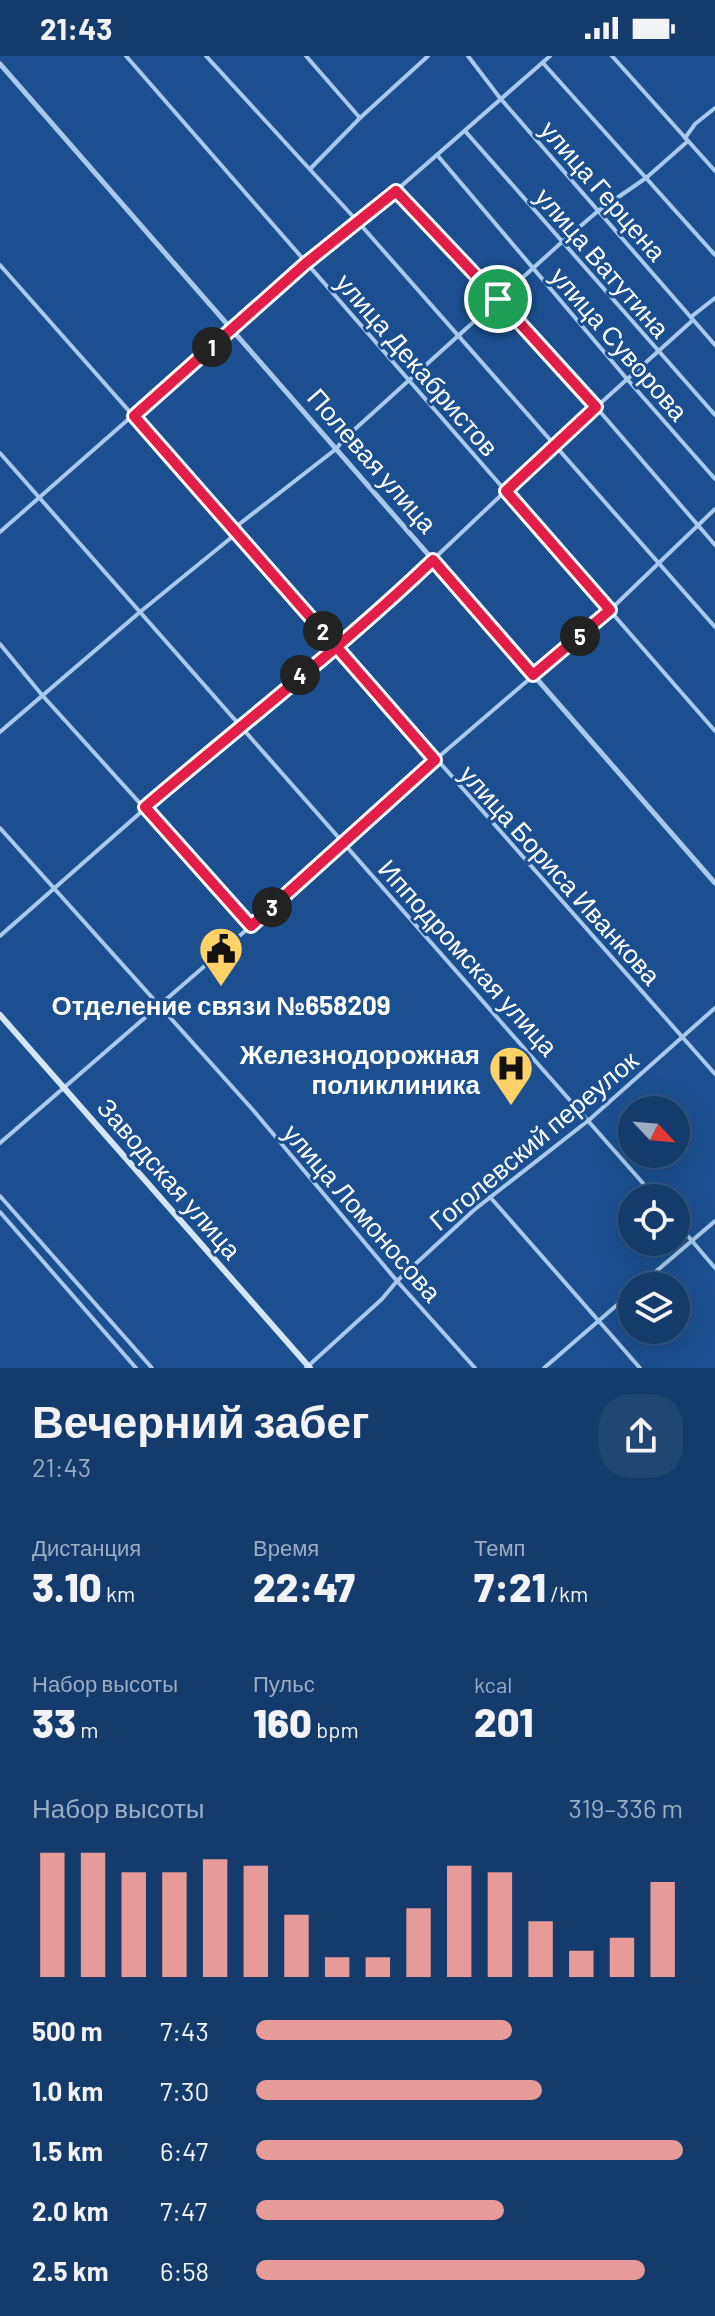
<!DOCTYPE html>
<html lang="ru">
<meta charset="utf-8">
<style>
:root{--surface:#143b6b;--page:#214673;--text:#f1f3f6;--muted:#9dadc1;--line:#33557e;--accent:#e69b98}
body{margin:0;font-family:Barlow,sans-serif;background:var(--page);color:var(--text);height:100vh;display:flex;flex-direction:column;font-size:30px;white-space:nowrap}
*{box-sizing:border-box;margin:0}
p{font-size:26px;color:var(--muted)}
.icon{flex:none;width:44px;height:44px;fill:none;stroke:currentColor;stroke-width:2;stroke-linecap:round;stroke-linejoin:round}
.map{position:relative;height:1312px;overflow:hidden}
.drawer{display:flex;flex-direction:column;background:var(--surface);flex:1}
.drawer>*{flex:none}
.needle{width:52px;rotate:116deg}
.fabs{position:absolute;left:618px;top:1040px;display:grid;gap:16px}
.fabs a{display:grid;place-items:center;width:72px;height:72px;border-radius:50%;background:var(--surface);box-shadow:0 8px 32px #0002,0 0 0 2px var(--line);font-size:40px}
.pin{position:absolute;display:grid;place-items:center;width:68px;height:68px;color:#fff;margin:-34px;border:4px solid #fff;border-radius:50%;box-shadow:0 2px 8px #0007}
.km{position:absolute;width:40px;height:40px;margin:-20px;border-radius:50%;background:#222;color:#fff;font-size:22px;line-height:40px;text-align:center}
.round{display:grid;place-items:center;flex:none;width:84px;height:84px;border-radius:32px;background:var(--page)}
.summary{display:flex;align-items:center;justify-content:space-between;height:136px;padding:0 32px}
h1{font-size:44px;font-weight:800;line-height:60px}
.figures{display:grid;grid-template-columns:repeat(3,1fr);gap:12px;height:136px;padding:8px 32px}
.figures div{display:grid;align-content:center}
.figures b{font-size:40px;font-weight:800}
.figures small{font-size:22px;font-weight:400}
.figures p{font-size:22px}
.chart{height:224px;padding:16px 32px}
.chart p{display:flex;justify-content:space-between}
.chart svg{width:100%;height:144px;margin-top:8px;stroke:var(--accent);stroke-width:6}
ul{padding:0 32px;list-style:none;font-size:26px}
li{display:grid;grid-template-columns:128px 96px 1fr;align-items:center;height:60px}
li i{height:20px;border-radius:10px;background:var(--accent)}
.status{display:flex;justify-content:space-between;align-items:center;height:56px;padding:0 40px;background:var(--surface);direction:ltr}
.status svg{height:22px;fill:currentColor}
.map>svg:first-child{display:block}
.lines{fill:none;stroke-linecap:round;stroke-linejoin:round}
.minor{stroke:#a9c9ee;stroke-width:4}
.tertiary{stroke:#a9c9ee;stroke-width:5}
.secondary{stroke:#d6e6fa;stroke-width:6}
.route-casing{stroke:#fff;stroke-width:16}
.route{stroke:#e11d48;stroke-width:10}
.labels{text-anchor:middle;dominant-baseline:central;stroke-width:6;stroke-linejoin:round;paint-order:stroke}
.street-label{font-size:26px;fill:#fff;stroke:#1b4f8f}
.poi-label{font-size:26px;font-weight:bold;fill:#fff;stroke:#1b4f8f}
</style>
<div class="status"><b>21:43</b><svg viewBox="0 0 49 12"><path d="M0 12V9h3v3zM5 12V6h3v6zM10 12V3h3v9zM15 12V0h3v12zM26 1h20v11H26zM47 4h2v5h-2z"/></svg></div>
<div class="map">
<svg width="715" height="1312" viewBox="0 0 715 1312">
<rect width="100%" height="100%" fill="#1b4f8f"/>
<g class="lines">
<g class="minor">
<polyline points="126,0 715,675"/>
<polyline points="206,0 359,167 715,571"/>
<polyline points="306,0 360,62"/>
<polyline points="468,0 500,42 715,289"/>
<polyline points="612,0 715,115"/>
<polyline points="543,7 715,199"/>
<polyline points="465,75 715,359"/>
<polyline points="685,82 695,68 715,52"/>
<polyline points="438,100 627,323 715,423"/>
<polyline points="310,113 360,62 428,0"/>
<polyline points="396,135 596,351 715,489"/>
<polyline points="0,209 715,1018"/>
<polyline points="691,261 715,242"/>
<polyline points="0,397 656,1142"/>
<polyline points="233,473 336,393 344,383 562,186 598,155 646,122 688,85"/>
<polyline points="0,476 305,208 359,167 550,0"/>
<polyline points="0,588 42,639 251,870"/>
<polyline points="0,676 140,556 237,477"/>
<polyline points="0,772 253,1054 397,1225 475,1312"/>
<polyline points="0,880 239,670 383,551 554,389 693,264"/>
<polyline points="0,1087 244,876 435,704 610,554 715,453"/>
<polyline points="0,1140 152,1312"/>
<polyline points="490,1141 640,1312"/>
<polyline points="0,1156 136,1312"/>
<polyline points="676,1166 715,1212"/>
<polyline points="639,1230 715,1165"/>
<polyline points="306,1312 382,1243 397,1225 474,1154 589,1064 715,952"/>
<polyline points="544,1312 632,1236"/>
</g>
<polyline class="tertiary" points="0,8 715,827"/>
<polyline class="secondary" points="0,959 310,1312"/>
</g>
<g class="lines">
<g class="route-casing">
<path id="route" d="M498,243L396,135L305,208L134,360C234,474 335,589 435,704L251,870L145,751C241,669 342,591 433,504L533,619L610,554L506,435L596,351L498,243"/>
</g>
<use href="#route" class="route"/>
</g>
<defs>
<g id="civic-pin" transform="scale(2.3)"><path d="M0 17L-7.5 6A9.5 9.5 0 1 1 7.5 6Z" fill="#ffd166" stroke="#1b4f8f"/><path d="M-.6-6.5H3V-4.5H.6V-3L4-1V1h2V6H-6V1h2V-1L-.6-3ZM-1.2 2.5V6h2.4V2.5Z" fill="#111"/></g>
<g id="hospital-pin" transform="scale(2.3)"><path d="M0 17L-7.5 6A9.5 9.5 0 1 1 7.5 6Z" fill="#ffd166" stroke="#1b4f8f"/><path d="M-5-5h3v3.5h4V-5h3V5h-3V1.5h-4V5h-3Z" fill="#111"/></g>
</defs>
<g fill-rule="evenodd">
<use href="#civic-pin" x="221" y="893"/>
<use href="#hospital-pin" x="511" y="1012"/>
</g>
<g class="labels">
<g class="street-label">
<text transform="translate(604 134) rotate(49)">улица Герцена</text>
<text transform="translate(603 206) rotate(49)">улица Ватутина</text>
<text transform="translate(620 287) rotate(49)">улица Суворова</text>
<text transform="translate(418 308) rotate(49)">улица Декабристов</text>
<text transform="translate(373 404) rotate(49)">Полевая улица</text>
<text transform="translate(561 818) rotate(48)">улица Бориса Иванкова</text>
<text transform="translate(469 901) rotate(48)">Ипподромская улица</text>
<text transform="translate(533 1084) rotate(-40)">Гоголевский переулок</text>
<text transform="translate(170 1122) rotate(49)">Заводская улица</text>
<text transform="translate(363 1156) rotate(49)">улица Ломоносова</text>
</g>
<g class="poi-label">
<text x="221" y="948">Отделение связи №658209</text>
<text x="480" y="997" text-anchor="end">Железнодорожная<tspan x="480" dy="30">поликлиника</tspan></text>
</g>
</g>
</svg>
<div class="fabs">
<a><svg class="needle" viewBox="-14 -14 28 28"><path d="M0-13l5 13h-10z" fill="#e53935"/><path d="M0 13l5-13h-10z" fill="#9dadc1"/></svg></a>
<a><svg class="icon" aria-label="locate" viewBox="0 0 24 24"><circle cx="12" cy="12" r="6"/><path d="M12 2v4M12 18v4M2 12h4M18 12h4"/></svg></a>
<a><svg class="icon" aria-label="layers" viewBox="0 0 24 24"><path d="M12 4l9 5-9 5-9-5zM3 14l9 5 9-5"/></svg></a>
</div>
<div class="pin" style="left:498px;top:243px;background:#1e9e55"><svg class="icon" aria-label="arrive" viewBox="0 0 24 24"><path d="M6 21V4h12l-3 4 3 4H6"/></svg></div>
<b class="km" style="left:212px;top:291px">1</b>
<b class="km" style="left:323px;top:575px">2</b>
<b class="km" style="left:272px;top:851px">3</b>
<b class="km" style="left:300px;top:619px">4</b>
<b class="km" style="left:580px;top:580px">5</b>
</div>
<section class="drawer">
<div class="summary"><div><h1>Вечерний забег</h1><p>21:43</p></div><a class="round"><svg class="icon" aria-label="share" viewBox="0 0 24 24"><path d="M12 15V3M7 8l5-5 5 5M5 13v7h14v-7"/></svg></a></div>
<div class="figures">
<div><p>Дистанция</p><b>3.10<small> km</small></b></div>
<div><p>Время</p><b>22:47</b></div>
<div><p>Темп</p><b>7:21<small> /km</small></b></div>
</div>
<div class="figures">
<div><p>Набор высоты</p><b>33<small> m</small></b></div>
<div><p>Пульс</p><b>160<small> bpm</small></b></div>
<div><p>kcal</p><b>201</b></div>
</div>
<div class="chart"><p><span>Набор высоты</span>319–336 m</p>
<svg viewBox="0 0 160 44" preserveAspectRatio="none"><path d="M5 44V6M15 44V6M25 44V12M35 44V12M45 44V8M55 44V10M65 44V25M75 44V38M85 44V38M95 44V23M105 44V10M115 44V12M125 44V27M135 44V36M145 44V32M155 44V15"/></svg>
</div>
<ul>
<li><b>500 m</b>7:43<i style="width:60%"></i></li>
<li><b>1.0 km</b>7:30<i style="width:67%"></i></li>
<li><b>1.5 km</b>6:47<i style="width:100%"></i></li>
<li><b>2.0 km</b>7:47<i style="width:58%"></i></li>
<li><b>2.5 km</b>6:58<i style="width:91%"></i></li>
</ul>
</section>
